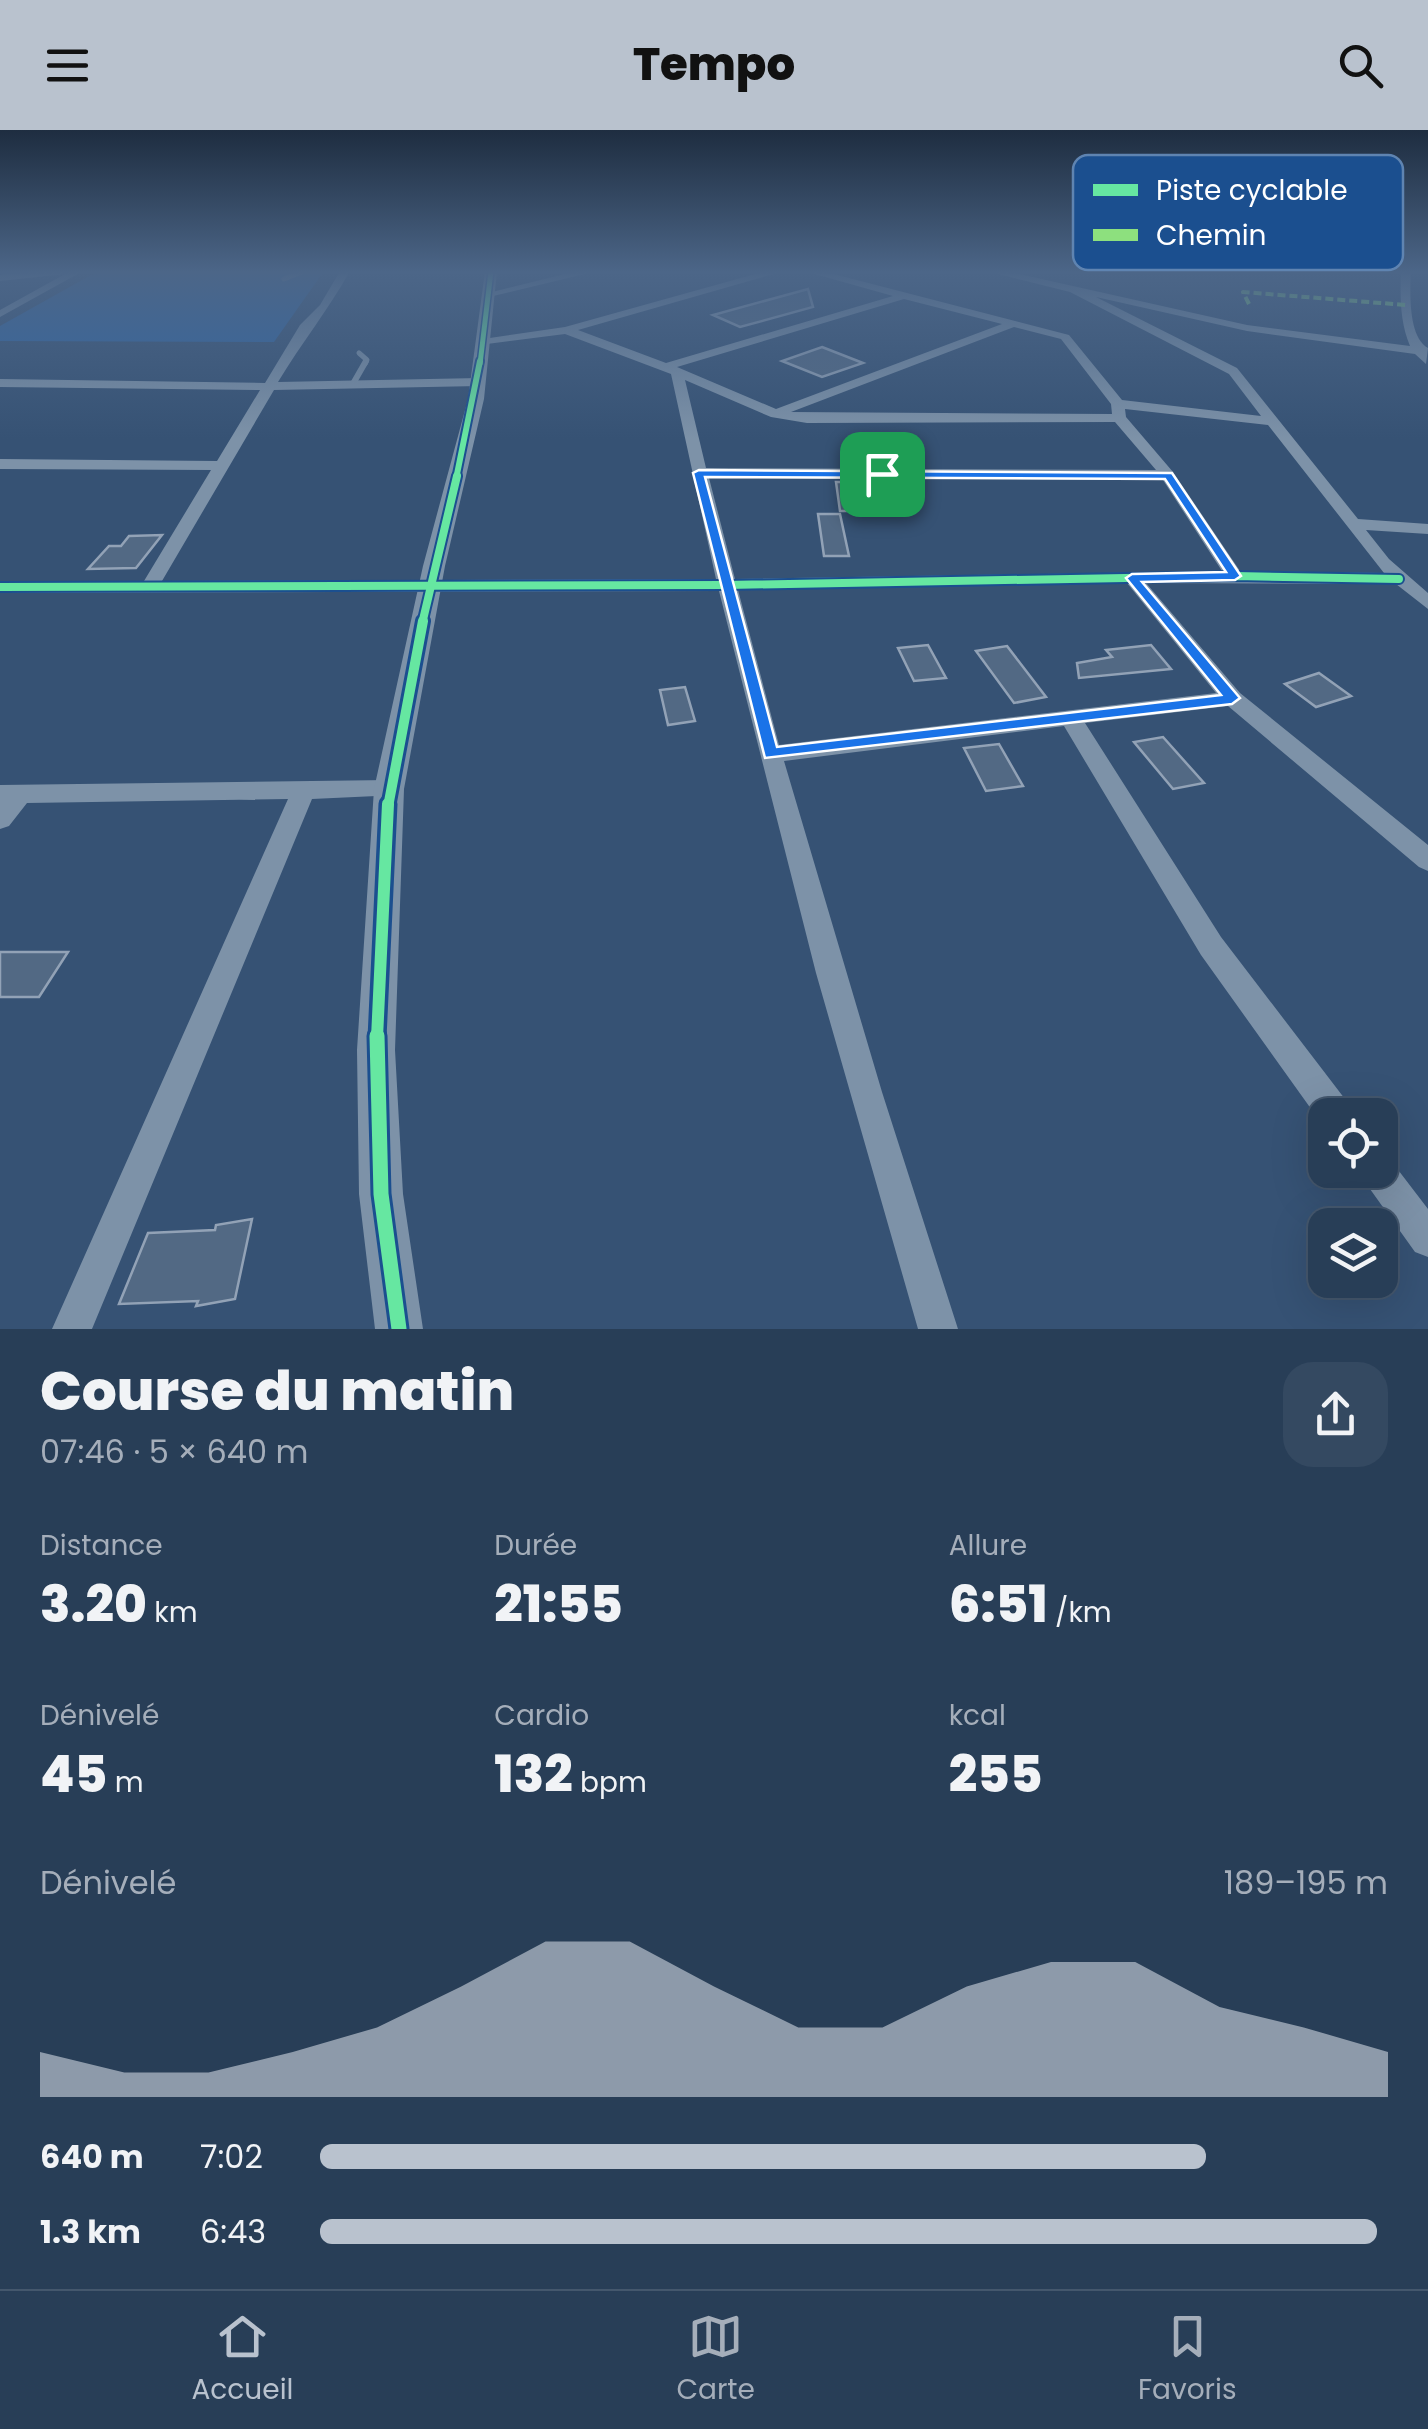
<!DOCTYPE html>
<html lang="fr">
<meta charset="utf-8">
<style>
:root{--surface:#283e57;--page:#344961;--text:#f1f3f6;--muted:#a5aeba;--line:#44576d;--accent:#b9c2ce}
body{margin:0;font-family:Poppins,sans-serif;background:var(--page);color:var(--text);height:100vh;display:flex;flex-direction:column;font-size:38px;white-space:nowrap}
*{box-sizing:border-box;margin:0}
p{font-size:32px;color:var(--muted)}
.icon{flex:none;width:55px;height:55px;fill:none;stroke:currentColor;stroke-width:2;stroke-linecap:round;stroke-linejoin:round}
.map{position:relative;height:1199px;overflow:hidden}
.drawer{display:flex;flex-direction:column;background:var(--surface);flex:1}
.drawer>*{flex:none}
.fabs{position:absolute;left:1308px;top:968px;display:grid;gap:20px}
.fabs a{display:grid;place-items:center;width:90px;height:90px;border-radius:20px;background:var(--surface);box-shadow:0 10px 40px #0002,0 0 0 2px var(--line);font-size:50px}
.pin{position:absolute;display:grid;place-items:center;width:85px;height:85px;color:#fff;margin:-42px;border-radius:20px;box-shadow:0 5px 15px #0006}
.round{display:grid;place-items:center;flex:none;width:105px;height:105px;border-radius:30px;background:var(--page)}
.overview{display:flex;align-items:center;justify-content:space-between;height:170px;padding:0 40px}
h1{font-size:55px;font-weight:800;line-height:75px}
.stats{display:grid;grid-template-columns:repeat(3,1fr);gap:15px;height:170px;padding:10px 40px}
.stats div{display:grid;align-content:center}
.stats b{font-size:50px;font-weight:800}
.stats small{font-size:28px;font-weight:400}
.stats p{font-size:28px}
.chart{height:280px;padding:20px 40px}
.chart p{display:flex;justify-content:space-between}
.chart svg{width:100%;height:180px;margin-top:10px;fill:var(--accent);opacity:.7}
ul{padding:0 40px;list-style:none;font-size:32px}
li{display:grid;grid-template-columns:160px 120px 1fr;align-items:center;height:75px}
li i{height:25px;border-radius:12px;background:var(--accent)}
header{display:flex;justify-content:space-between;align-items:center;height:130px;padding:0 40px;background:var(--accent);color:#111;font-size:45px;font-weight:800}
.tabs{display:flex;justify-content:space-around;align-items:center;height:140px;border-top:2px solid var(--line);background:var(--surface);font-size:28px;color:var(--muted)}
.tabs a{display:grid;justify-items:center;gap:5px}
.tabs .on{color:var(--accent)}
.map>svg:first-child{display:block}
.green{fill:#2f66a5}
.building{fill:#526984;stroke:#92a2b6;stroke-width:2.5}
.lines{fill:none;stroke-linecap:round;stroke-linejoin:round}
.service-far1{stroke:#7d92a8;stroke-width:5}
.service{stroke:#7d92a8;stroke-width:6}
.minor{fill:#7d92a8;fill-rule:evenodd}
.tertiary{fill:#7d92a8;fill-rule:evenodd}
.quiet{stroke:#8de07e;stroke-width:4;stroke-dasharray:8 4;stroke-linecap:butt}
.cycleway-far5-casing{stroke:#1b4f8f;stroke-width:8}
.cycleway-far4-casing{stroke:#1b4f8f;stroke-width:10}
.cycleway-far3-casing{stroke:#1b4f8f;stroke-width:12}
.cycleway-far2-casing{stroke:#1b4f8f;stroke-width:16}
.cycleway-far1-casing{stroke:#1b4f8f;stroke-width:19}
.cycleway-casing{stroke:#1b4f8f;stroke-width:21}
.cycleway-far5{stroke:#66e7a1;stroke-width:5}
.cycleway-far4{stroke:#66e7a1;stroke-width:6}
.cycleway-far3{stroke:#66e7a1;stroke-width:8}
.cycleway-far2{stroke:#66e7a1;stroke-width:10}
.cycleway-far1{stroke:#66e7a1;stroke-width:12}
.cycleway{stroke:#66e7a1;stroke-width:15}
.route{fill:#1a73e8;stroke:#fff;stroke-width:2.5;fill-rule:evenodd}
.key{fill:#1b4f8f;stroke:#5f84b1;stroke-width:2.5}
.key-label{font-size:28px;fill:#fff}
</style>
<header><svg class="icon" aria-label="menu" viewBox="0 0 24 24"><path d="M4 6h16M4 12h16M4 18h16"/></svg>Tempo<svg class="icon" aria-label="search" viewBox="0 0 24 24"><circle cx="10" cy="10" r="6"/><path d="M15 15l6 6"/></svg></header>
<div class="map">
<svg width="1428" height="1199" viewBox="0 0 1428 1199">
<rect width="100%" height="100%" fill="#365274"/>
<polygon class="green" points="117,141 324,141 274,212 0,211 0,196 91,145"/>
<g class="building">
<polygon points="808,159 813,177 740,197 713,185"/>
<polygon points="822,217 863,233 822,247 782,231"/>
<polygon points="836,352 861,352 867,381 840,381"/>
<polygon points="818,384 840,384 849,426 824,426"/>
<polygon points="162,405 136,438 88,439 109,416 121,416 129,406"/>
<polygon points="928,515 946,548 914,551 898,518"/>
<polygon points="1151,515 1171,539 1079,548 1077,533 1112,527 1106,520"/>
<polygon points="1007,516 1046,567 1014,573 976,521"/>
<polygon points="1319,543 1351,566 1316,577 1285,554"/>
<polygon points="685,557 695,591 668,595 660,560"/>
<polygon points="1163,607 1204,653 1173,659 1134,612"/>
<polygon points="999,614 1023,656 986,661 964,618"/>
<polygon points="0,822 68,822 39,867 0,867"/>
<polygon points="252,1089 235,1169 196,1176 198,1171 119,1174 148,1103 215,1100 216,1095"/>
</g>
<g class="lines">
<g class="service-far1">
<polyline points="284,149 304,141"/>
<polyline points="359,223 367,230 365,234"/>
</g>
<polyline class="service" points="354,252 366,231"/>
<g class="minor">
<polygon points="34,141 83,141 0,187 0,180 65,144 0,151 0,145"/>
<path d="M340,141H350C328,180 301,214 278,252L479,248L485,252L479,256L274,260L162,451L716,449L671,244L565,204L479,215V211L483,209L565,197L766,141H784L578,200L666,233L893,166L804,141H822L1069,205L1122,270L1261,286L1229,244L1070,162L986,141H1006L1247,195L1410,216C1400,192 1400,167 1401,141H1411C1410,163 1408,207 1428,218L1426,234L1415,224L1247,201L1096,167L1237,238L1358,389L1428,394V404L1366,400L1389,429L1428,463V479L1396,454L1146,453L1240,563L1428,715V741L1419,737L1228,576L1085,593L1221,807L1348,973L1353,985H1325L1324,997L1201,825L1064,596L784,631L882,962L958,1199H918L816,843L719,461L0,463V451H144L211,340L0,339V329L217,331L260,260L0,257V249L265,253L300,195L320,175ZM904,169L1002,194L776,279L677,237ZM1014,197L1061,209L1111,274L1112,284L791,282ZM685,250L771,287L807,293L1115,292L1156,340L706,338ZM1125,279L1268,295L1384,443L1240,441L1173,342L1126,287ZM709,348L1163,350L1222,441L735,449ZM1127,453L1216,563L779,615L738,460Z"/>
<polygon points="577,141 597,141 489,167 484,164"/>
<polygon points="389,650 398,653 401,659 398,665 312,669 92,1199 52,1199 288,669 27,673 9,696 0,699 0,655"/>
<polygon points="1380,1024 1389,1028 1428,1079 1428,1127 1415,1122 1365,1052 1360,1040 1380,1040"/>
</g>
<polygon class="tertiary" points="485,141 497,141 484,269 445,436 404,659 395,920 403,1064 423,1199 375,1199 359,1064 357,920 374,659 423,436 468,269"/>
<polyline class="quiet" points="1249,174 1243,162 1406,175"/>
<g class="cycleway-far5-casing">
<polyline id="cycleway-far5" points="480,234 491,141"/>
</g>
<g class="cycleway-far4-casing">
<polyline id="cycleway-far4" points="456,349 480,231"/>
</g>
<g class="cycleway-far3-casing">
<g id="cycleway-far3">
<polyline points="0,457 727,455 1235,446 1399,449"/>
<polyline points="422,494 457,346"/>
</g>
</g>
<g class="cycleway-far2-casing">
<polyline id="cycleway-far2" points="388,677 423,491"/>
</g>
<g class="cycleway-far1-casing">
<polyline id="cycleway-far1" points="377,908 388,674"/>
</g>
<g class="cycleway-casing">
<polyline id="cycleway" points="377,906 381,1064 399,1199"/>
</g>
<use href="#cycleway-far5" class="cycleway-far5"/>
<use href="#cycleway-far4" class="cycleway-far4"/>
<use href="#cycleway-far3" class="cycleway-far3"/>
<use href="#cycleway-far2" class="cycleway-far2"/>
<use href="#cycleway-far1" class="cycleway-far1"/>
<use href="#cycleway" class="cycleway"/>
</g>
<linearGradient id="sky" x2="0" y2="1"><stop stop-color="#1e2d40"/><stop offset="0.46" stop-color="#4c6688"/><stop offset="1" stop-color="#4c6688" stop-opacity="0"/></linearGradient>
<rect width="1428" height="309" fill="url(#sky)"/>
<path class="route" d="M699,340L1172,343L1241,446L1235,450L1142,452L1240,568L1232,574L765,628L693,343ZM705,347L1165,349L1226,442L1132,444L1126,448L1221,565L777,617Z"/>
<rect x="1073" y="25" width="330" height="115" rx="15" class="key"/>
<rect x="1093" y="54" width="45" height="12" fill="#66e7a1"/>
<rect x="1093" y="99" width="45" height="12" fill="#8de07e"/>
<g class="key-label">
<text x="1156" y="70">Piste cyclable</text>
<text x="1156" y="115">Chemin</text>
</g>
</svg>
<div class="fabs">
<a><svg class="icon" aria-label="locate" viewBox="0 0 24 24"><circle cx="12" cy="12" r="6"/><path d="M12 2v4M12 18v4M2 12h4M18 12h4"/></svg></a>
<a><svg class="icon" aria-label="layers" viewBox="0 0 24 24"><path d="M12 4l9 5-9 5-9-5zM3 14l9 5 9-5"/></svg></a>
</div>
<div class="pin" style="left:882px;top:344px;background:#1e9e55"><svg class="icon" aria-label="arrive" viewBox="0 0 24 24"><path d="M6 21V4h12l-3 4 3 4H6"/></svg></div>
</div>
<section class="drawer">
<div class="overview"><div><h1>Course du matin</h1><p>07:46 · 5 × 640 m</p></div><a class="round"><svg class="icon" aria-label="share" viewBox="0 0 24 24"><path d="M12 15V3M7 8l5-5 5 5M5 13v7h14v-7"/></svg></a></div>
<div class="stats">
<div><p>Distance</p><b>3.20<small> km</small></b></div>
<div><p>Durée</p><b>21:55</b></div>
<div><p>Allure</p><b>6:51<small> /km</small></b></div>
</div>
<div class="stats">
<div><p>Dénivelé</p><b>45<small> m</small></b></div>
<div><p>Cardio</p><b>132<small> bpm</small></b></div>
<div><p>kcal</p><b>255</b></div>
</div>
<div class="chart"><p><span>Dénivelé</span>189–195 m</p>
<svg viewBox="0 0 160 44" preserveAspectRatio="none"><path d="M0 44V33L10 38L20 38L30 33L40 27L50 17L60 6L70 6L80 17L90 27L100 27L110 17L120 11L130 11L140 22L150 27L160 33V44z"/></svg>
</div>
<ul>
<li><b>640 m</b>7:02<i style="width:83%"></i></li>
<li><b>1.3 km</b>6:43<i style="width:99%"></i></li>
</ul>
</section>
<nav class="tabs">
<a class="on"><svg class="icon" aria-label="home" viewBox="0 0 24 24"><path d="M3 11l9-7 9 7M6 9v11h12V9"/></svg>Accueil</a>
<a><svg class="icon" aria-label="map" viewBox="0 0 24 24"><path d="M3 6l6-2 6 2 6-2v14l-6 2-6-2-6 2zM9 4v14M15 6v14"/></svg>Carte</a>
<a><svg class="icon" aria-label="saved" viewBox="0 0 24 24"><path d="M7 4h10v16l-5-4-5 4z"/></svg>Favoris</a>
</nav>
